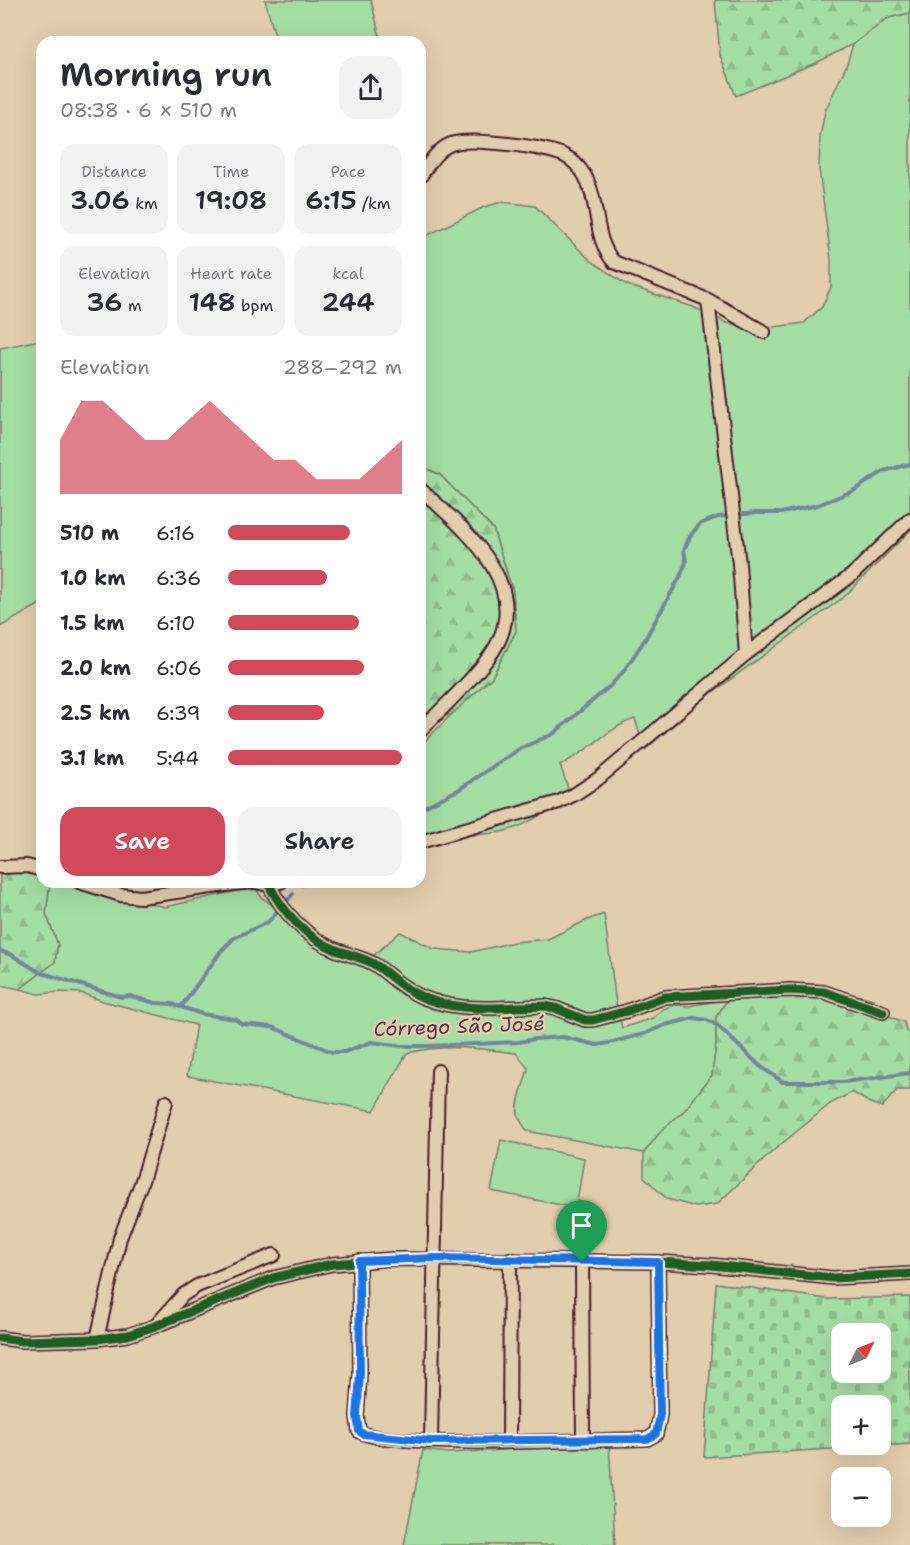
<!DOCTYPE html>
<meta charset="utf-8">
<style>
:root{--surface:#fff;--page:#f2f2f3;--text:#2b2b33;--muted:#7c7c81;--accent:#d1495b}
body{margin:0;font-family:"Shantell Sans",sans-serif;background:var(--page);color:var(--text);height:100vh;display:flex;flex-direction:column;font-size:22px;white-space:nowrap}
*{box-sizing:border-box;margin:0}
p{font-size:20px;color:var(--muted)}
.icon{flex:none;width:33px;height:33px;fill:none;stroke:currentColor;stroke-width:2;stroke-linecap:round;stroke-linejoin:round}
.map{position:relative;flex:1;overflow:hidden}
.panel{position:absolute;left:36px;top:36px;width:390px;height:852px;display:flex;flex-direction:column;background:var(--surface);border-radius:18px;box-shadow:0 6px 24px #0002}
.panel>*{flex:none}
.needle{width:39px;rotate:47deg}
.fabs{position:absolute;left:831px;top:1323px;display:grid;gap:12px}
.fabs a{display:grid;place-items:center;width:60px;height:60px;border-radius:12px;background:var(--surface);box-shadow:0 6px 24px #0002;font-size:30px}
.pin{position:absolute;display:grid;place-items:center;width:51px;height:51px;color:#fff;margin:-62px -26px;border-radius:50% 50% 50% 0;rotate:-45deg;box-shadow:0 0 6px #0007}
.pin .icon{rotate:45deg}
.round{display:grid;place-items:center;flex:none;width:63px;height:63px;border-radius:18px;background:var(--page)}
.head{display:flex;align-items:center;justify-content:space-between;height:102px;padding:0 24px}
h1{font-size:33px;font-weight:600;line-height:45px}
.figures{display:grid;grid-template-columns:repeat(3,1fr);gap:9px;height:102px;padding:6px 24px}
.figures div{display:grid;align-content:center;border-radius:15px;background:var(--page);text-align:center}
.figures b{font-size:26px;font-weight:600}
.figures small{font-size:16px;font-weight:400}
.figures p{font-size:16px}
.chart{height:168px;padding:12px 24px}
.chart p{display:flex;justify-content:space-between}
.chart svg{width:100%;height:108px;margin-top:6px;fill:var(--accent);opacity:.7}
.primary-button{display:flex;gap:12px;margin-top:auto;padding:12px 24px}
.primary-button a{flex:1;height:69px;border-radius:18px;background:var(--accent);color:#fff;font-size:24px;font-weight:600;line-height:69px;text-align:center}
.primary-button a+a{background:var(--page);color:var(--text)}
ul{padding:0 24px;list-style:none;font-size:20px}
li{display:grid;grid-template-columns:96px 72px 1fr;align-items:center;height:45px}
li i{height:15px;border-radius:8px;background:var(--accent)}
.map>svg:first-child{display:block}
.grass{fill:#a4dea3;stroke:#777e67;stroke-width:1.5}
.forest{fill:url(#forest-firs);stroke:#777e67;stroke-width:1.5}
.cemetery{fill:url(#cemetery-stones);stroke:#777e67;stroke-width:1.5;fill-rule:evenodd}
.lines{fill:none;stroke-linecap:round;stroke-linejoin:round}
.stream{stroke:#7386a0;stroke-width:4}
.minor-casing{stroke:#4a1f2b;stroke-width:16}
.minor{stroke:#e2cdac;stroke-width:12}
.cycleway-casing{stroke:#e2cdac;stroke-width:13}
.cycleway{stroke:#1b5e20;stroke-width:9}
.route-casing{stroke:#fff;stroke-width:12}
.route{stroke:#1a73e8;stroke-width:8}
.labels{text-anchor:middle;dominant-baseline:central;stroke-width:5;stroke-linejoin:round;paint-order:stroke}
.water-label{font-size:20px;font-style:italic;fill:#543948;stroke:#e2cdac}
</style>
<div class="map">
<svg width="910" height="1545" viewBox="0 0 910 1545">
<defs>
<pattern id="forest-firs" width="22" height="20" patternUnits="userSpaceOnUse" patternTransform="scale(1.5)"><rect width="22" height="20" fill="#a4dea3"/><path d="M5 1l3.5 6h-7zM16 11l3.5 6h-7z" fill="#8fbe8c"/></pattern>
<pattern id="cemetery-stones" width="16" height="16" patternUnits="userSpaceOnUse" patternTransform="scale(1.5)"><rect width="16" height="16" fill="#a4dea3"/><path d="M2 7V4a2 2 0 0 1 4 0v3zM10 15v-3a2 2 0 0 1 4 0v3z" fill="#8fbe8c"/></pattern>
</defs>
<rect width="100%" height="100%" fill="#e2cdac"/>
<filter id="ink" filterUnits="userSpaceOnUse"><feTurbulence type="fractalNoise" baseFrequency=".0167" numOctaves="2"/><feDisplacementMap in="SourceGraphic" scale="12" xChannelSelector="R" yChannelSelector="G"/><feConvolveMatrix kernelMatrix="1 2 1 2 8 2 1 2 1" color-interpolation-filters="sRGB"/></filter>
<g filter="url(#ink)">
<g class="grass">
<polygon points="265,0 371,0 381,42 277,42"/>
<path d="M910,13V531L844,597L705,698L645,750L635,719C606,728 588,753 560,765L570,794C549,809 526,828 500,832C473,837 447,835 420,839V746L452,714L492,677L516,631L513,592L493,529L439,474L420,466V208L426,236L484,207L502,202L535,206L590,260L627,285L693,307L727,323L739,325L753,323L773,327L804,323L822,307L831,287V259L819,169L820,137L825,111L847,64L853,44L888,18Z"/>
<polygon points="40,340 42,347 42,603 0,627 0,348"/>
<path d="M50,882H71L94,890L165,907L255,887L262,898L306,927L329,948L372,957L400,932L434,949L471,952L514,942L548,939L587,920L604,914L616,1003L622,1028L653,1018L663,1009L676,1005L689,1006L728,999L716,1017V1045L712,1075L685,1110L661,1131L644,1153L527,1131C524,1126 519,1120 518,1114C515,1103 526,1080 528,1068L516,1053C478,1048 444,1044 407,1053L374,1111L187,1076L196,1025L103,1001L81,993L59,992L38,994L20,989L44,970L58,945L46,914Z"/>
<polygon points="501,1140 584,1158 576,1208 491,1191"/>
<polygon points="609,1444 615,1545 404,1545 423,1450 449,1453"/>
</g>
<g class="forest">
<polygon points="715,0 910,0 910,13 888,18 853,44 818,62 736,96 720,55"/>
<polygon points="420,466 439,474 493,529 513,592 516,631 492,677 452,714 420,725"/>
<polygon points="29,872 42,874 42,882 50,882 46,914 58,945 55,962 20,989 0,985 0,875"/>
<polygon points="829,989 873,999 891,1017 904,1022 906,1031 910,1034 910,1090 897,1090 882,1107 870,1103 852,1092 830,1104 773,1151 717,1204 696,1207 667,1199 644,1177 644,1153 661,1131 685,1110 712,1075 716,1045 716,1017 728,999"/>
</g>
<path class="cemetery" d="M716,1283L828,1299L910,1297V1444L704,1457ZM842,1334H880V1372H842ZM842,1406H880V1444H842Z"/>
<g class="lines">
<g class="stream">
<polyline points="420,809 458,790 519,749 553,734 610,686 623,672 644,641 680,577 686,562 684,550 690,536 700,524 718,517 755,513 781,513 818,505 853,491 884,471 910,464"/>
<polyline points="302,885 305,882"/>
<polyline points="0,951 12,955 39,972 121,997 130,996 155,1003 172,1004 202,1014 235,1019 242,1024 272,1027 332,1052 344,1052 372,1042 401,1046 429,1046 519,1042 535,1039 563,1037 597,1045 609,1043 644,1034 665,1025 694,1018 707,1020 717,1025 760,1066 783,1082 844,1082 910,1073"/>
<polyline points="181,1007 221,951 234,938 268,922 293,894"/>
</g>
<g class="minor-casing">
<g id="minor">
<path d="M420,177C428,165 436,150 451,144C469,137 548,147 565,156C573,160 580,168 585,176C600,203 593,239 614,262L708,300L764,332"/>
<polyline points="708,300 739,564 746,654"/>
<path d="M420,489C466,530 539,590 489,657C469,684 443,707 420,731"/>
<polyline points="420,842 559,802 575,794 598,779 746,654 852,575 910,519"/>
<polyline points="0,867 27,866 42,870"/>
<polyline points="79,882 121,895 141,897 233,884 255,882 269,885 281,882"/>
<path d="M269,885C282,911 307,938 334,949C346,954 360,957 372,963C385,970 394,981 406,988C417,996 431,1001 444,1004C476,1011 513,1007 545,1006L555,1008L585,1020H593L627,1011L665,997L789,990L824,992L883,1012"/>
<path d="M359,1261L360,1374L357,1416L359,1431C383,1450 604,1439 647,1439L656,1434L660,1415L658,1262"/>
<polyline points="582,1262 583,1439"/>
<polyline points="158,1323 183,1295 197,1286 274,1255"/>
<polyline points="0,1338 22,1341 97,1339 128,1335 155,1326 273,1278 332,1264 392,1259 658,1262 711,1265 833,1278 910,1274"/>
<polyline points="97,1339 120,1238 142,1181 166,1102"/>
<polyline points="431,1441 438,1071"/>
<polyline points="509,1442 510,1259"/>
</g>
</g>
<use href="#minor" class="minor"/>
<g class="cycleway-casing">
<g id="cycleway">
<path d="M269,885C282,911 307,938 334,949C346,954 360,957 372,963C385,970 394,981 406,988C417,996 431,1001 444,1004C476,1011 513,1007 545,1006L555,1008L585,1020H593L627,1011L665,997L789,990L824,992L883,1012"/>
<path d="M359,1261L360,1374L357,1416L359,1431C383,1450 604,1439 647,1439L656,1434L660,1415L658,1262"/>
<polyline points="0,1338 22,1341 97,1339 128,1335 155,1326 273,1278 332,1264 392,1259 658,1262 711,1265 833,1278 910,1274"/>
</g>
</g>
<use href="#cycleway" class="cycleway"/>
</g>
</g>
<g class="lines" filter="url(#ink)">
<g class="route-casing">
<polygon id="route" points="434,1258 658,1262 660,1415 656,1434 647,1439 431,1441 363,1434 359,1431 357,1416 360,1374 359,1261"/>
</g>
<use href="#route" class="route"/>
</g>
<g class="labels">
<g class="water-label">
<text transform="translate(459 1026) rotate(-2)">Córrego São José</text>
</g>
</g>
</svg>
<div class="fabs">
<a><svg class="needle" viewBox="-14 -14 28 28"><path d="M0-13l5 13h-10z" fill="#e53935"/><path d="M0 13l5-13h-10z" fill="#7c7c81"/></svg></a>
<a>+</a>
<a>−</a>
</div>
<div class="pin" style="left:582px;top:1262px;background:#1e9e55"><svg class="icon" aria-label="arrive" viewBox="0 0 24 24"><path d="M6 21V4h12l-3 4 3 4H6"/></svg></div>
<section class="panel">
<div class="head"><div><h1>Morning run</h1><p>08:38 · 6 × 510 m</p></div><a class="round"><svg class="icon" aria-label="share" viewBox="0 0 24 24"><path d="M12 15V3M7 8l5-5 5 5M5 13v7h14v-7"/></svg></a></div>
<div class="figures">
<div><p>Distance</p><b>3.06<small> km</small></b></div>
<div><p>Time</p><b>19:08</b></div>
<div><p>Pace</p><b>6:15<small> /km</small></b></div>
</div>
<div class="figures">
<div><p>Elevation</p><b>36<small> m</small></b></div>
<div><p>Heart rate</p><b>148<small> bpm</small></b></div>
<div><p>kcal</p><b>244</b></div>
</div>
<div class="chart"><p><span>Elevation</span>288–292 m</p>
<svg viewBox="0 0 160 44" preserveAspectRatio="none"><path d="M0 44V22L10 6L20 6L30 14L40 22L50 22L60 14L70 6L80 14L90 22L100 30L110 30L120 38L130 38L140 38L150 30L160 22V44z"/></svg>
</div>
<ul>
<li><b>510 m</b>6:16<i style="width:70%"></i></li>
<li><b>1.0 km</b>6:36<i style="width:57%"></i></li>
<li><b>1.5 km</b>6:10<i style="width:75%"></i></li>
<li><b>2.0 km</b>6:06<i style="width:78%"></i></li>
<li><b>2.5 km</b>6:39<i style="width:55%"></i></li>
<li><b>3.1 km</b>5:44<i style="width:100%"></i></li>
</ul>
<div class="primary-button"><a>Save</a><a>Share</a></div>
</section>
</div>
